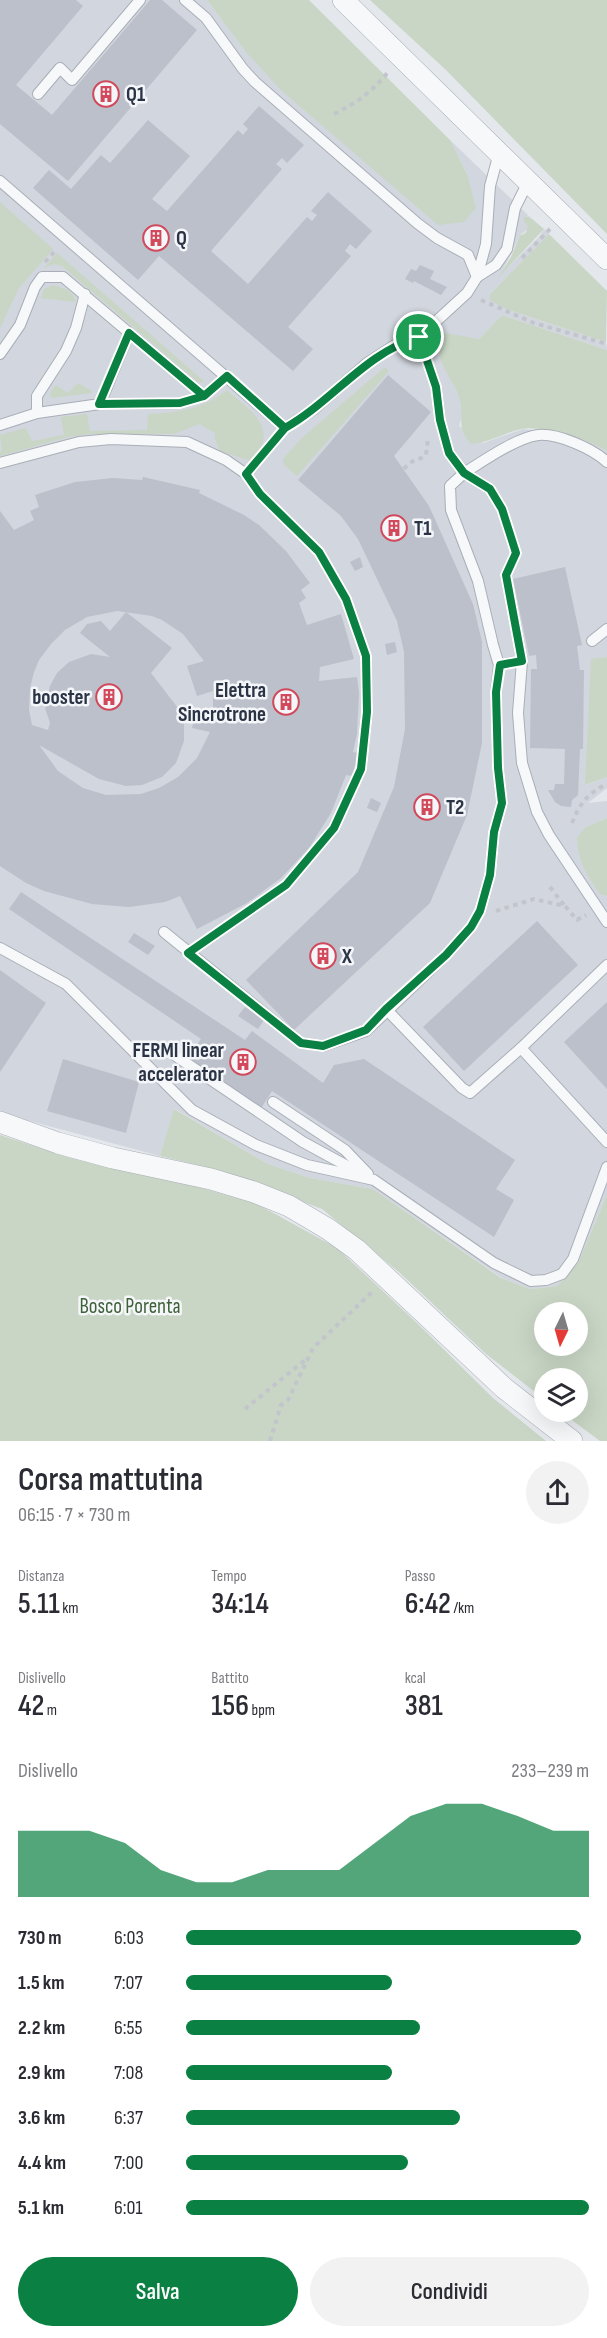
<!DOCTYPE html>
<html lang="it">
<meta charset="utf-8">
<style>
:root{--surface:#fff;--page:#f2f2f3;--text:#2b2b33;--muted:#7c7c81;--accent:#0b8043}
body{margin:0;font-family:"Sofia Sans Condensed",sans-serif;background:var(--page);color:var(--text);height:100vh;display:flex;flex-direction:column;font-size:22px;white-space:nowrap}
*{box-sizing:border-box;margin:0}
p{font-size:20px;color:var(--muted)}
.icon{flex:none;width:33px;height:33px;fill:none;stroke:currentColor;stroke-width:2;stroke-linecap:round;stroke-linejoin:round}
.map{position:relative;height:1441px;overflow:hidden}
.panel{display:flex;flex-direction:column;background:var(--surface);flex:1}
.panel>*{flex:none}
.needle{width:39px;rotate:185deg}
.tools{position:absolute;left:534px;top:1302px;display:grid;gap:12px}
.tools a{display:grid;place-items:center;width:54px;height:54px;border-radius:50%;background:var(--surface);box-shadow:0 6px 24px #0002;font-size:30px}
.pin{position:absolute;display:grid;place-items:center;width:51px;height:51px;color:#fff;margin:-26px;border:3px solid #fff;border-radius:50%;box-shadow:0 2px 6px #0007}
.round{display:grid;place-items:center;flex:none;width:63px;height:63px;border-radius:32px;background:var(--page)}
.overview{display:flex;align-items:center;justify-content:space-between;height:102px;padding:0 18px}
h1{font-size:33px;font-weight:600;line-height:45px}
.metrics{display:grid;grid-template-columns:repeat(3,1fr);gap:9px;height:102px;padding:6px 18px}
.metrics div{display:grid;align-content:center}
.metrics b{font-size:30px;font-weight:600}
.metrics small{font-size:16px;font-weight:400}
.metrics p{font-size:16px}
.chart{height:168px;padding:12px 18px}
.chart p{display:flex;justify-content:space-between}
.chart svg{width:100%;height:108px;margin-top:6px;fill:var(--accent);opacity:.7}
.button{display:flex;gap:12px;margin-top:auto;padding:12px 18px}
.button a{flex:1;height:69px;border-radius:36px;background:var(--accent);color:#fff;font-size:24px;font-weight:600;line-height:69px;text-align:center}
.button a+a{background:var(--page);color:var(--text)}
ul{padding:0 18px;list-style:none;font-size:20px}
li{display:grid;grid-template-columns:96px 72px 1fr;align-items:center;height:45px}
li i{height:15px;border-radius:8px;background:var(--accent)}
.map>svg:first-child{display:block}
.built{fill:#d2d6de}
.green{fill:#c9d6c5;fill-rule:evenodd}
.building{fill:#bbc0ca;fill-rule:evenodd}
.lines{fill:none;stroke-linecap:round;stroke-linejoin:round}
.lane-casing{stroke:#a9aeb7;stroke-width:12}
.street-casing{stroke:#a9aeb7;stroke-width:22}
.path{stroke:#c2c5cb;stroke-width:4;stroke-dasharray:4.5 4.5;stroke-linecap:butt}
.lane{stroke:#f7f8fa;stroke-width:10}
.street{stroke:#f7f8fa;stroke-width:21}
.route-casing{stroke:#fff;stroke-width:12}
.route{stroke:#0b8043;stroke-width:8}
.labels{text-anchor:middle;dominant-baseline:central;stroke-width:5;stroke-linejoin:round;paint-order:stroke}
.poi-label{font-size:21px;font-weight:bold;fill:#2b3445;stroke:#f4f6f9;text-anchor:start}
.park-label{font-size:21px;fill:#3f6138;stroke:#f4f6f9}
</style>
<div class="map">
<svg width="607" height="1441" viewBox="0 0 607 1441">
<rect width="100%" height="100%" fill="#e4e7ec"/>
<polygon class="built" points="0,0 207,0 245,51 467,174 451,141 531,218 525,216 528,229 520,235 501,274 539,237 544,229 549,234 489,295 506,309 606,342 607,350 502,315 479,339 438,352 460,399 462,416 459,426 483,443 523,429 560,433 596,444 607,451 607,657 600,658 586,785 607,777 607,788 588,803 607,801 607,818 586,827 601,895 607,896 607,1195 578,1263 557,1286 531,1289 502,1278 373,1189 310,1178 268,1164 175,1109 160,1156 0,1113"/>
<g class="green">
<polygon points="207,0 309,0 451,141 467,174 476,208 464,222 438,225 283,92 245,51"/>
<polygon points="370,0 607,0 607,234 446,70"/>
<polygon points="0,202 53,249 19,288 0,328"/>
<path d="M524,216L531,218L544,229L498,278L511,257L520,235C526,234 528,231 527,225L524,221Z"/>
<polygon points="549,234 607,291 606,342 506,309 490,300 489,295"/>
<polygon points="57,253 205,382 198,382 62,266 54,264 44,268"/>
<polygon points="53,285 68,290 75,298 75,302 41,298 44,289"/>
<path d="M502,315L607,350V451C590,440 541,425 521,429C504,433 489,443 471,444C456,427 464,421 460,401C456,385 443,371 439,354C437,347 441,339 445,333L479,339Z"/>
<polygon points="385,367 389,371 297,476 284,465 283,459 303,437"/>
<polygon points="78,383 92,391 91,393 51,398 50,393 56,385 68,393"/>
<path d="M227,390C253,413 278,426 254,462L220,451L215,439V433L199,424L174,434H90L68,437L0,456V452L2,450L0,435L26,428L32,441L64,435L61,417L87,414L90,431L147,430L148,414C178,413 202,409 227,390Z"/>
<polygon points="607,657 607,777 585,785 591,659"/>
<path d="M607,818V896L601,895C587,877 578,861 577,838L586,827Z"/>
<path d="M174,1109L268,1164L310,1178L373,1189L501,1278L531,1289L557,1286L578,1263L607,1195V1441H600L561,1412H578V1378H544V1399L486,1354L400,1273L322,1209L222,1171L160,1156ZM544,1312H578V1346H544Z"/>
<polygon points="0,1135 67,1157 191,1185 257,1204 337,1248 419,1325 493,1398 546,1441 0,1441"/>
</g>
<g class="building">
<polygon points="0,0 76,0 83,6 16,85 52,115 150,0 162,0 197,30 68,181 0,124"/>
<polygon points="259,106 304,145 287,163 282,158 276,164 282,169 211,251 248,284 307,217 312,221 317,215 311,211 328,192 372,231 356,249 350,244 345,251 351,256 288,327 313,349 293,371 159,256 138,280 33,188 49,170 71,189 101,155 110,163 148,120 190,156 152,199 167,211 238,130 243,135 248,129 243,124"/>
<polygon points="420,265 434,271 430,279 447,287 441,295 414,281 413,283 405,279 411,269 416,271"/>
<polygon points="388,375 431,412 394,456 429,506 473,604 482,642 482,743 467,815 430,903 294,1030 246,980 358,872 394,787 405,729 404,652 397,621 358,539 341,516 298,480"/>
<path d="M143,477L200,490L199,493L244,515L259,525L286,551L310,583L301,590L306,598L299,603L307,625L341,614L354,659L320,667L319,681L357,677L359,693L357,734L353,752L358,753L352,776L346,775L331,813L309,848L281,878L247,903L197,929L180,896L165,902L129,907L92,904L44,891L26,883L0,866V511L14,530L34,520L30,511L39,507L35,495L75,482L113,478L142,480ZM117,611L152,616L162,620L183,634L204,661L187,666L197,696L213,691V715L196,711L192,728L210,732L197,758L178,777L159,788L141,794L106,795L83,788L58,771L39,745L99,779L126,786L142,785L162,777L176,763L184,741V724L178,708L151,673L172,648L126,612L110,631L101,621L87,624L80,633L110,657L91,654L69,662L57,673L50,686L45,708L50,723L48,730L32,725L29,710L30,688L34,672L39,660L51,644L65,630L87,617Z"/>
<polygon points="360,557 363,567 355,571 350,562"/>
<polygon points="565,567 582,645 577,646 580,670 584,670 583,749 580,749 578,795 572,800 571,807 561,806 555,802 548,790 554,790 555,784 564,784 565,749 530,748 531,669 537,669 536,655 529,656 513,579"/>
<polygon points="395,642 397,652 387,655 385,644"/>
<polygon points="371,798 381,803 377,812 367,808"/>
<polygon points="21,892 245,1040 252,1031 323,1083 334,1065 364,1059 515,1160 496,1189 514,1200 494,1237 272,1091 260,1110 187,1059 201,1039 9,909"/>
<polygon points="537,921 578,965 464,1071 423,1027"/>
<polygon points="134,933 155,946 148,955 128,942"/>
<polygon points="0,970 46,1003 0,1072"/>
<polygon points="607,1002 607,1089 564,1042"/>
<polygon points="245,1007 264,1020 258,1029 238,1016"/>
<polygon points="63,1059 139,1082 126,1133 47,1111"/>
</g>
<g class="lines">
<g class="lane-casing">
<g id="lane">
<polyline points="185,0 206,18 243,69 255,82 417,223 437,238 468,255 477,277"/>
<polyline points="38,94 60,68 72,80 140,0"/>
<polyline points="0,181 285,428"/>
<polyline points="477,277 496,265 507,249 515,208 528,182"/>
<polyline points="419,337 467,293 477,277 486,244 490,186 499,153"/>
<polyline points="0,354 20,325 35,287 42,277 63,277 204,396"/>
<polyline points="100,404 129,333"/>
<polyline points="37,413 37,396 66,351 76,328 85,294"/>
<polyline points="0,425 37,413 100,404 180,403 204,396 227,376"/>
<polyline points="0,463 79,442 111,439 187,442 226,460 246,474 260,494 319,552 346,599 366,656 367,712 361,769 334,828 286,885 188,953"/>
<path d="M246,474L285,428L313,410L367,363L398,343L419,337L436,387L440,420L449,453L464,473C483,461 516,438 538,435C558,433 593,449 607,462"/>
<polyline points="592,641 607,629"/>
<polyline points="499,665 522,661"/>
<polyline points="164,932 301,1043 323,1046 366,1031 446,955 471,927 480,911 490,875 494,832 502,803 498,768 496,692 499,665 493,645 478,581 451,510 450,486 464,473 490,489 502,509 516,553 506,575 522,661 518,713 522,763 537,812 549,835 607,922"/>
<polyline points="0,948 66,984 192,1110 256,1145 307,1165 374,1180 494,1263 531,1281 546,1280 562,1274 573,1259 607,1167"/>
<polyline points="386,1009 462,1088 470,1093 521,1048 607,965"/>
<polyline points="521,1048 607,1142"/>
<polyline points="167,1050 303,1142 360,1173"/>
<polyline points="273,1102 345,1150 368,1174"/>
</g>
</g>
<g class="street-casing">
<g id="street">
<polyline points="343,0 607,259"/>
<polyline points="0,1122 58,1143 113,1158 211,1179 254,1192 289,1206 328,1229 357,1250 504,1388 572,1441"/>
</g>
</g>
<g class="path">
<path d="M334,114C357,103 373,91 389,71"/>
<polyline points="522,258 550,229"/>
<polyline points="45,262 56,250"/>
<polyline points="481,300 534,323 607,344"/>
<path d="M404,469C412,458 417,462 426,455L428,439"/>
<path d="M572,823C580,803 588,793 607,784"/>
<polyline points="550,887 564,905"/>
<polyline points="496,911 534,899 565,906 577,920 586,915"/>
<polyline points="245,1409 305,1360"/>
<polyline points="270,1441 281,1405 288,1400 313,1348 372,1292"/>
</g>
<use href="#lane" class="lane"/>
<use href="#street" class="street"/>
</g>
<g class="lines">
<g class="route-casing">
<path id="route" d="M419,337C365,353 333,401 285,428L227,376L204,396L180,403L99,404L129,333L204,396L227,376L285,428L246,474L260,494L319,552L346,599L366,656L367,712L361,769L334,828L286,885L188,953L301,1043L323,1046L366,1030L386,1009L446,955L471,927L480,911L490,875L494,832L502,803L498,768L496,692L500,665L522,661L506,575L516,553L502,509L490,489L464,473L449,453L440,420L436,387L419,337"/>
</g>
<use href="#route" class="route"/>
</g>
<defs>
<g id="building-ring" transform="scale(1.35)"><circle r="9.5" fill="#f4f6f9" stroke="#d1495b" stroke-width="1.5"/><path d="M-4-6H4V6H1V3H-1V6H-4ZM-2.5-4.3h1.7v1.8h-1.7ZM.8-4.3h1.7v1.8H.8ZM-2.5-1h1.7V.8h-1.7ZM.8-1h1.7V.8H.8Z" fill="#d1495b"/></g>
</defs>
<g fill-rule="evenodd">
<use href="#building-ring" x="106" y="94"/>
<use href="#building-ring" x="156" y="238"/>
<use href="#building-ring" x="394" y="528"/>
<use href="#building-ring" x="109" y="697"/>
<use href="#building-ring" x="286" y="702"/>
<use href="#building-ring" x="427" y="807"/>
<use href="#building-ring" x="323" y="956"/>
<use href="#building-ring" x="243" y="1062"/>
</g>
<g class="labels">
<g class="poi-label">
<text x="126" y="94">Q1</text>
<text x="176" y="238">Q</text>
<text x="414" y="528">T1</text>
<text x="266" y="690" text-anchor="end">Elettra<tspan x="266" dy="24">Sincrotrone</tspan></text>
<text x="90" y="697" text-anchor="end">booster</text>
<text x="446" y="807">T2</text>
<text x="342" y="956">X</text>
<text x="224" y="1050" text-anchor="end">FERMI linear<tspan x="224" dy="24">accelerator</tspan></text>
</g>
<g class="park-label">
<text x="130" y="1306">Bosco Porenta</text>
</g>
</g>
</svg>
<div class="tools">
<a><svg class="needle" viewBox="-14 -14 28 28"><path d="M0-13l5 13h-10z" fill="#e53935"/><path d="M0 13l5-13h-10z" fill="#7c7c81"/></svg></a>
<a><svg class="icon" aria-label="layers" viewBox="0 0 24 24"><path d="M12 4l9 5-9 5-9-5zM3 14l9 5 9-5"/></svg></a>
</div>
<div class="pin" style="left:419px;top:337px;background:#1e9e55"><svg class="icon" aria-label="arrive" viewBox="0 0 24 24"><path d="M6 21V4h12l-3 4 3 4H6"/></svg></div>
</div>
<section class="panel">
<div class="overview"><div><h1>Corsa mattutina</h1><p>06:15 · 7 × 730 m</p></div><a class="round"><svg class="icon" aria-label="share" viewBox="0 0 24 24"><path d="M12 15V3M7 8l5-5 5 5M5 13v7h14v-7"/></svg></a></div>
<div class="metrics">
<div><p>Distanza</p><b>5.11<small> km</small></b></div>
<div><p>Tempo</p><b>34:14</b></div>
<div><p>Passo</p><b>6:42<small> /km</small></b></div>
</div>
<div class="metrics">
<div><p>Dislivello</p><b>42<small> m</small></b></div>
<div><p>Battito</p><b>156<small> bpm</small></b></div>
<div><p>kcal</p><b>381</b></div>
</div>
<div class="chart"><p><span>Dislivello</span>233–239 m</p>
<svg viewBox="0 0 160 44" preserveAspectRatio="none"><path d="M0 44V17L10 17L20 17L30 22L40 33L50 38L60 38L70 33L80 33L90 33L100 22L110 11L120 6L130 6L140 11L150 17L160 17V44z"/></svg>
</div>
<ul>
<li><b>730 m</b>6:03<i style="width:98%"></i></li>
<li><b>1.5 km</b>7:07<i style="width:51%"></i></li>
<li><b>2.2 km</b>6:55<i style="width:58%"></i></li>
<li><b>2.9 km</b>7:08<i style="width:51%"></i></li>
<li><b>3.6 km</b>6:37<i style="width:68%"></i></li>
<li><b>4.4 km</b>7:00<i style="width:55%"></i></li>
<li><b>5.1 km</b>6:01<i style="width:100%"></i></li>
</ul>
<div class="button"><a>Salva</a><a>Condividi</a></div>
</section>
